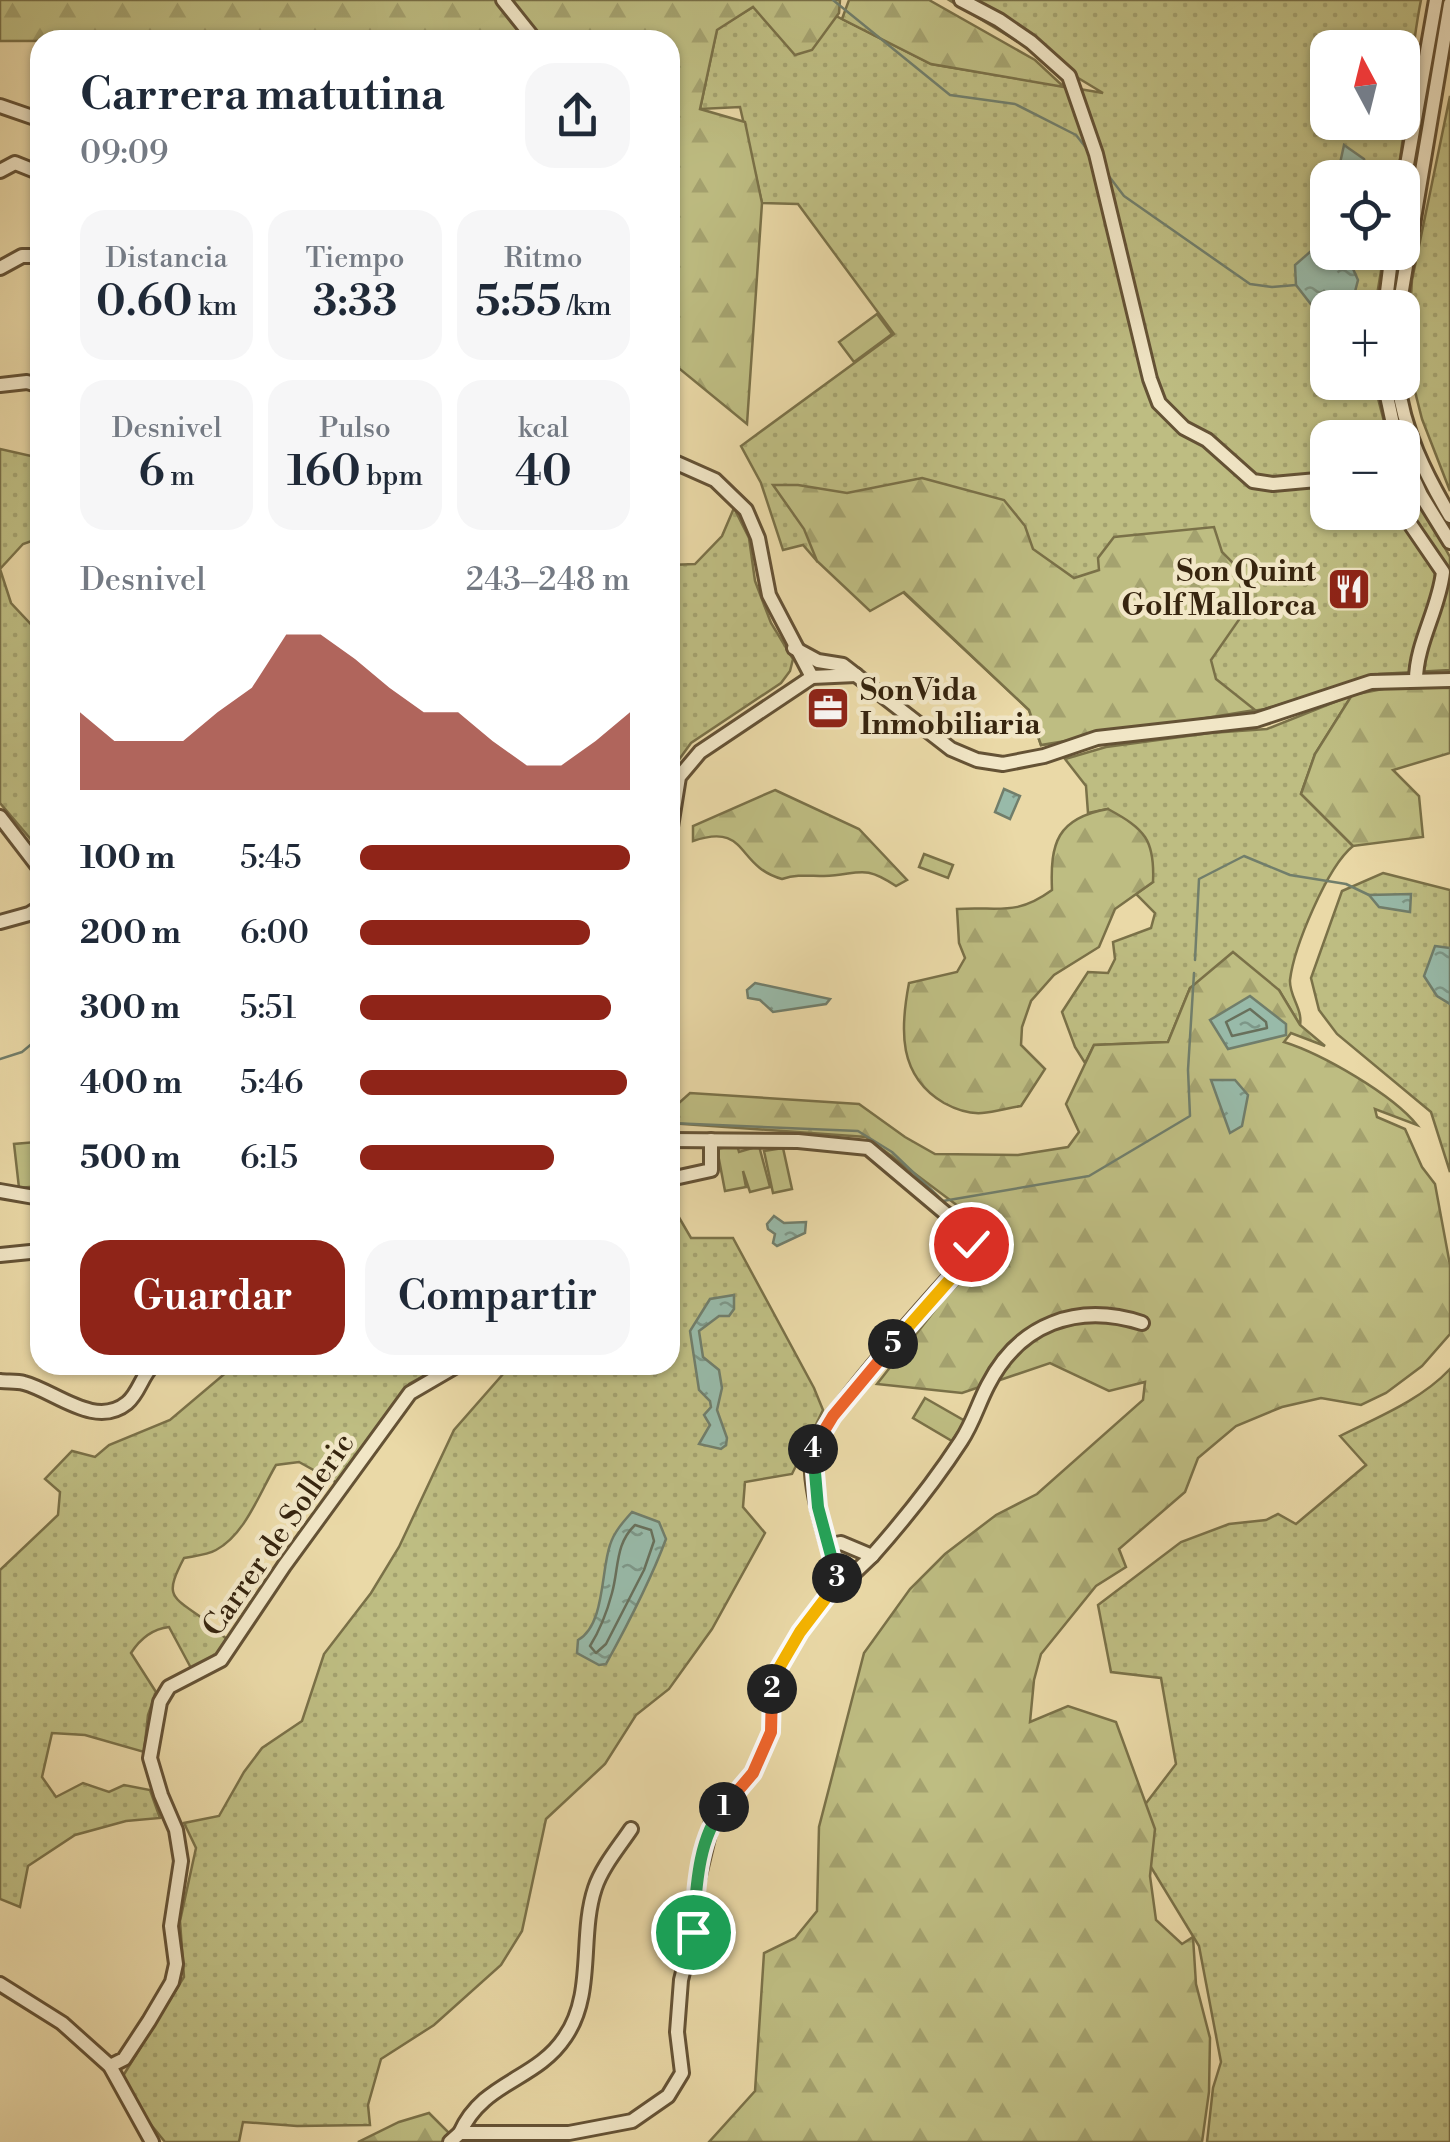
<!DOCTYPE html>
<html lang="es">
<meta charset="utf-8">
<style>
:root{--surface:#fff;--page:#f6f6f7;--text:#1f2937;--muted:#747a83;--accent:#8f2418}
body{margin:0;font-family:"Libre Bodoni",serif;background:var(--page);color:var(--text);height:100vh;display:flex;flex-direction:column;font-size:38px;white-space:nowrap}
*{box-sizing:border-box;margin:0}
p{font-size:32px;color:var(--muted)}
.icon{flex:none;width:55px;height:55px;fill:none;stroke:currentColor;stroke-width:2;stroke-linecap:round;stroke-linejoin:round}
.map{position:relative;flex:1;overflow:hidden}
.side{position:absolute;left:30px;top:30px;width:650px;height:1345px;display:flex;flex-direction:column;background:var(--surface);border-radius:30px;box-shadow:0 2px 8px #0004}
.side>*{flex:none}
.needle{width:65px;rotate:353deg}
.tools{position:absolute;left:1310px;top:30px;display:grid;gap:20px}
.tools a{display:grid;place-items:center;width:110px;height:110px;border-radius:20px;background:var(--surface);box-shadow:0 2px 8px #0004;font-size:50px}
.pin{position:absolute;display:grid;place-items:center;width:85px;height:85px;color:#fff;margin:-42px;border:5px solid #fff;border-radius:50%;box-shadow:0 2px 10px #0007}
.km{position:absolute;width:50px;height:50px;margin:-25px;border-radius:50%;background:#222;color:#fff;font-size:28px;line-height:50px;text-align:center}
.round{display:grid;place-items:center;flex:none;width:105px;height:105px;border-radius:30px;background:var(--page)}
.overview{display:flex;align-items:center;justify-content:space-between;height:170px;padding:0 50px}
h1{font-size:45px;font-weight:600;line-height:75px}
.stats{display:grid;grid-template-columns:repeat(3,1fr);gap:15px;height:170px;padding:10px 50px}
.stats div{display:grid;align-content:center;border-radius:25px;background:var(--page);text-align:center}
.stats b{font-size:42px;font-weight:600}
.stats small{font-size:28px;font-weight:400}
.stats p{font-size:28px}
.chart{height:280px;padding:20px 50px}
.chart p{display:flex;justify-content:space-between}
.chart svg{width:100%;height:180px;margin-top:10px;fill:var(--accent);opacity:.7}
.action{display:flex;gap:20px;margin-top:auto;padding:20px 50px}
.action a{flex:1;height:115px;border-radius:30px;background:var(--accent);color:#fff;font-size:40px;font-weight:600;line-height:115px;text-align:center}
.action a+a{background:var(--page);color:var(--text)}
ul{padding:0 50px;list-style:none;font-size:32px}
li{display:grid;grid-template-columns:160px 120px 1fr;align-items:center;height:75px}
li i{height:25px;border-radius:12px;background:var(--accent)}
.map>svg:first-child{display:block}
.grass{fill:url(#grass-dots);stroke:#7a7148;stroke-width:2.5;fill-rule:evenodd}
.forest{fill:url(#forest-firs);stroke:#7a7148;stroke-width:2.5}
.pitch{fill:#bebd82;stroke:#7a7148;stroke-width:2.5}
.water{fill:url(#water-ripples);stroke:#717e6b;stroke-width:2.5}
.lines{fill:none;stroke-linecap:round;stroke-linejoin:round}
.shore{stroke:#68705c;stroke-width:2.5}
.stream{stroke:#717e6b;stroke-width:2.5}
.minor-casing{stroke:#645235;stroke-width:18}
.minor{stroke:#f1e6c6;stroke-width:12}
.split-1-casing{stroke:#fff;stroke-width:20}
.split-2-casing{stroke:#fff;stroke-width:20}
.split-3-casing{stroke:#fff;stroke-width:20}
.split-4-casing{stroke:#fff;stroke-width:20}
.split-5-casing{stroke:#fff;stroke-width:20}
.split-6-casing{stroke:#fff;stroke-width:20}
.split-1{stroke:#22a559;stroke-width:12}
.split-2{stroke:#f0652b;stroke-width:12}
.split-3{stroke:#f5b400;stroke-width:12}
.split-4{stroke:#22a559;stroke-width:12}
.split-5{stroke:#f0652b;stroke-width:12}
.split-6{stroke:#f5b400;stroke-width:12}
.labels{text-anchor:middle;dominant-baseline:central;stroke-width:9;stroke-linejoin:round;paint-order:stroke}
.poi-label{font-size:30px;font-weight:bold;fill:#37250f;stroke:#f1e6c6;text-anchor:end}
.street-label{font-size:30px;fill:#37250f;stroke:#f1e6c6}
</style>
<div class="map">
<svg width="1450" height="2142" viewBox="0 0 1450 2142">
<defs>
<pattern id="grass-dots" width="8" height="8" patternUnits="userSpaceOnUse" patternTransform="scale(2.5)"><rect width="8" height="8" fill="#bebd82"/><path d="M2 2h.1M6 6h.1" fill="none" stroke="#a4a26f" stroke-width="1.8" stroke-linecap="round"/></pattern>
<pattern id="forest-firs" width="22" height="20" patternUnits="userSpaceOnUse" patternTransform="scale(2.5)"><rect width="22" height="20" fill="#bebd82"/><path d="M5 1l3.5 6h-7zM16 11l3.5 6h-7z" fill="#a4a26f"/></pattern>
<pattern id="water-ripples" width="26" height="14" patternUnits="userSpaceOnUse" patternTransform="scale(2.5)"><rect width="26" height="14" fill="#98baa9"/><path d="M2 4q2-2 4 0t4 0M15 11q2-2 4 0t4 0" fill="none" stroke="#7d9788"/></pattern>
</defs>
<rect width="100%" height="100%" fill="#ead9a7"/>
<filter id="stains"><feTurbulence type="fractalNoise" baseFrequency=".002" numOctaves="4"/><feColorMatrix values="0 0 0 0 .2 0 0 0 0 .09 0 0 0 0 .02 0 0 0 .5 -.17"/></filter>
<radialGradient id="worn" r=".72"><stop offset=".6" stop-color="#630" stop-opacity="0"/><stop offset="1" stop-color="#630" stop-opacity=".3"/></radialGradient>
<g class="grass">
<path d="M949,0H1421C1409,59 1408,118 1397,177L1328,178V252L1384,253L1375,307L1328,308V382L1374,383L1388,437L1328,438V512H1402L1403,473L1450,557V670L1379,674L1265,709L1041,745L1029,710L841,534L817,561L803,545L783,550L761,483L741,446L894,334L798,204L762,203L740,107L700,109L717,29L753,7L828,12L931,64L1103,93ZM1328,48H1402V122H1328Z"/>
<polygon points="1442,0 1447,0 1403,249 1403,222"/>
<polygon points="1450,96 1450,491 1422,419 1407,360 1412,280"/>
<polygon points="0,449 40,458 40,538 23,544 0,569 11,603 40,634 40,850 0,803"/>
<polygon points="734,508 749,538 755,581 771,623 793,659 790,671 781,683 691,743 670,772 670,657 673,652 670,640 670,565 695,564 722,536"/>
<path d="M1352,695L1315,754L1301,794L1353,846C1327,867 1294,947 1290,980C1289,996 1303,1009 1300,1025L1279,990L1190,988L1168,1042L1094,1045L1085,1063L1075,1047L1062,1012L1088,972L1108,973L1115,959L1113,942L1151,928L1155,913L1136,894L1153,882L1108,809L1088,813L1086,786L1065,759L1106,747L1210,733L1267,729Z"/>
<polygon points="1383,873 1450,890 1450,1172 1431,1112 1337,1034 1319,1010 1311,978 1342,891"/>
<polygon points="670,1202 691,1238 733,1238 814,1388 823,1410 792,1474 745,1482 743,1507 765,1533 712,1629 669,1689 636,1715 605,1764 546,1819 522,1931 501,1965 434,2025 381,2059 368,2105 370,2125 297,2126 243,2122 239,2142 165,2142 118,2084 184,1977 180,1921 196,1848 184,1823 219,1816 244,1772 262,1748 302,1721 324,1654 371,1593 399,1547 454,1430 511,1365 670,1365"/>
<path d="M235,1365H443L409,1384L339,1484L299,1462L276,1465C260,1492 245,1535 216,1550C207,1555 194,1556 184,1558C164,1596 171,1596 202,1618C211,1625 219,1633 228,1640L215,1658L191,1668L169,1627C152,1629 140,1639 131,1653L156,1692L148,1715L144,1752L85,1735L52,1733L42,1777L56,1797L83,1783L109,1792L124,1785L150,1790L160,1818L126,1821L75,1835L28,1866L20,1907L0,1899V1570L58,1515L60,1492L45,1479L72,1451L95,1457L109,1445L170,1420Z"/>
<path d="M1450,1369V2142H1207L1213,2088L1221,2062L1199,1946L1143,1854L1134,1819L1176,1764L1161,1678L1111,1672L1098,1605L1181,1542L1229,1524L1266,1520L1278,1514L1296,1524L1366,1465L1340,1436C1378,1417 1421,1400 1450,1369Z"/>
</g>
<g class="forest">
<polygon points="0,0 840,0 839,13 812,50 795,55 753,7 717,30 700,109 745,122 762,203 747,424 670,361 670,40 0,41"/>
<polygon points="849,0 929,0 1035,60 1064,87 931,64 842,19"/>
<polygon points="922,478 1004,500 1025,526 1033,549 1074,578 1099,570 1098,558 1114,537 1214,527 1222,552 1237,567 1245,611 1211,660 1216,679 1255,710 1041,745 1029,710 904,592 870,611 817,561 804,529 773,485 798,485 847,493"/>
<polygon points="1398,686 1450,688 1450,753 1393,770 1419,796 1423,837 1353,846 1301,794 1315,754 1352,695"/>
<path d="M775,790L859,829L907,880L896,886C862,863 859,875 824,876C808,876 798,874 782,879C735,866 749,822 693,841V826Z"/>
<path d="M1108,809C1145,829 1155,840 1153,882L1115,909L1099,947L1054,975L1031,1001L1022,1027L1021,1045L1045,1069L1021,1106C1008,1108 995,1112 982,1113C969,1114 955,1109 944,1103C898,1076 900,1030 909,983L957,972L965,958L959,943L957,909C998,906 1015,917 1052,890C1050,843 1057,818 1108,809Z"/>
<path d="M1233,952L1279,990L1300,1025L1325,1046L1291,1033L1284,1042C1322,1054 1392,1094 1417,1125L1375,1109L1377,1117L1405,1129L1422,1167L1435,1184L1450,1265V1334L1422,1366L1386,1393L1361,1405L1321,1398L1282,1407L1236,1426L1198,1458L1185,1492L1119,1549L1126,1567L1096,1586L1041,1654L1034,1680L1030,1722L1068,1706L1116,1722L1155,1829L1150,1876L1156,1920L1182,1944L1193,1937L1196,1984L1210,2038L1209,2092L1202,2142H709L755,2091L764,1953L795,1938L817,1911L819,1827L864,1653L910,1589L945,1554L996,1515L1037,1494L1143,1400L1145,1382L1109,1391L1050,1363L962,1393L877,1384L942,1301L983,1258L966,1212L866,1137L670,1123V1111L690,1093L859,1104L905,1137L935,1154L1018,1155L1068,1147L1079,1132L1066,1104L1094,1045L1168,1042L1190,988Z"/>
<polygon points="429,2113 458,2142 358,2142 399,2122"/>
</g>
<g class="pitch">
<polygon points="877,314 892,334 854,362 839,342"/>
<polygon points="924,854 953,865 948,878 919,867"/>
<polygon points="36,1142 40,1186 19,1188 14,1144"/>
<polygon points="737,1145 739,1152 759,1146 770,1187 750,1192 743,1171 746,1187 725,1191 717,1149"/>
<polygon points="783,1148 792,1189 773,1193 764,1151"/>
<polygon points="925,1398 965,1421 952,1441 913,1418"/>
</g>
<g class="water">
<polygon points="1344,145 1364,159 1369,177 1337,177"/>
<polygon points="1327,223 1328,252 1352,253 1350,262 1358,280 1351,307 1328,308 1327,325 1296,285 1295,265 1325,239"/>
<polygon points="1004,789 1020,796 1010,819 995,812"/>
<polygon points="1411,894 1410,912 1379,907 1369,895"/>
<polygon points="1435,946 1450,948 1450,1004 1437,996 1424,976"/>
<polygon points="755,983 830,999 826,1004 773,1012 760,1000 748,998 747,990"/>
<polygon points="1250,996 1286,1024 1286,1035 1228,1049 1210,1020"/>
<polygon points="1211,1080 1235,1080 1248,1095 1242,1126 1230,1133"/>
<polygon points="774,1216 784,1223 806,1222 805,1233 777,1246 773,1243 775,1234 768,1229 767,1224"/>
<polygon points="734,1295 734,1309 729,1316 719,1316 699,1331 703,1357 719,1370 722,1388 717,1410 727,1438 726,1445 721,1449 699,1444 710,1425 704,1415 711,1407 710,1401 699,1390 690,1331 710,1299"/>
<path d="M632,1512L659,1522L666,1539C650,1582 628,1624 606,1664L599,1665L577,1653L578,1640C605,1625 601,1570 610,1545C614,1532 623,1522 632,1512Z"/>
</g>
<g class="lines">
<g class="shore">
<polygon points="1250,1009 1266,1022 1267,1028 1232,1036 1226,1022"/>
<path d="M635,1525L651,1530L654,1541L644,1570L606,1644L596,1653L590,1646C600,1630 607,1612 612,1593C619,1568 615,1544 635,1525Z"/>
</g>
<g class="stream">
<polyline points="833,0 950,95 1015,104 1076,135 1087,149"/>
<polyline points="1108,175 1124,196 1250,284 1272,287 1296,285"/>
<polyline points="1195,960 1199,879 1244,856 1290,875 1346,884 1369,895"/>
<polyline points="0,1059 22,1052 40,1037"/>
<polyline points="670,1123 858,1131 892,1152 943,1201 1089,1176 1190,1116 1188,1070 1194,973"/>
</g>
<g class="minor-casing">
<g id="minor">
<polyline points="503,0 535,40"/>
<polyline points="961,0 999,20 1031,42 1069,76 1096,154 1150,379 1159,403 1184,428 1207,440 1253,481 1273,484 1328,479"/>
<polyline points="0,106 35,118"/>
<polyline points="0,171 15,163 40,173"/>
<polyline points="1402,193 1436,0"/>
<polyline points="0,268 22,256 40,256"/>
<polyline points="1385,308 1392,252"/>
<polyline points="1399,308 1450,4"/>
<polyline points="1384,382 1396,438"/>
<path d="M1398,382C1403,430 1426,475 1450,516"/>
<polyline points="0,385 27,382 40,386"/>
<polyline points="1402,453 1421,495 1450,542"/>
<polyline points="670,460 715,480 746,510 758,538 769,595 812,677"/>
<path d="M1402,512L1443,572C1439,609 1416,644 1416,680"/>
<polyline points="794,648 818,661 843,665 951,749 977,760 1003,764 1044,756 1097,738 1256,720 1371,682 1450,680"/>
<polyline points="0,817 40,869"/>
<polyline points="670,833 679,777 700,752 812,677 856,675"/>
<polyline points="0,922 29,914 40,907"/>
<path d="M670,1140L798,1141L868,1148L963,1228L971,1244L967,1259C942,1284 815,1427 812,1452C808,1493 829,1543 838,1582"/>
<polyline points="670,1179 711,1170 711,1140"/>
<polyline points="0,1191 40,1198"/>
<polyline points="0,1255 40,1251"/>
<path d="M0,1381C7,1382 17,1381 24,1383C55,1391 95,1429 127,1403C139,1393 141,1377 153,1365"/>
<path d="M830,1545L841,1543L872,1556C904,1520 935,1481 961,1441C973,1423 978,1404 988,1385C1019,1324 1077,1302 1142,1323"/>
<polyline points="0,1984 62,2023 110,2066 152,2142"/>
<polyline points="110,2066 124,2059 149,2021 172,1982 176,1964 171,1926 181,1861 176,1830 161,1795 150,1758 160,1702 169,1687 221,1660 284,1566 410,1393 458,1365"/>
<path d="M460,2133C483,2081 536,2081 565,2037C595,1994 579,1936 595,1888C602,1867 619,1847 631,1829"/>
<polyline points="450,2142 460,2133 569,2133 632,2121 668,2096 682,2073 677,2032 681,1980 693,1932 696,1888 712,1821 753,1773 771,1732 772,1680 800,1632 838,1582 850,1577 872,1556"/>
</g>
</g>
<use href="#minor" class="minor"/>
</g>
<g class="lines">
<g class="split-1-casing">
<path id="split-1" d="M693,1932C696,1892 697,1838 724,1807"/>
</g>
<g class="split-2-casing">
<polyline id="split-2" points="724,1807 753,1773 771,1732 772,1689"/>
</g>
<g class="split-3-casing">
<polyline id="split-3" points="772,1689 772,1680 800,1632 838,1582 837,1578"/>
</g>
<g class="split-4-casing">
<polyline id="split-4" points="813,1449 818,1507 837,1578"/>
</g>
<g class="split-5-casing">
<polyline id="split-5" points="813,1449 833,1416 893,1344"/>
</g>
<g class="split-6-casing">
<polyline id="split-6" points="893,1344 968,1259 971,1244"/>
</g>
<use href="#split-1" class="split-1"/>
<use href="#split-2" class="split-2"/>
<use href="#split-3" class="split-3"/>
<use href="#split-4" class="split-4"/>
<use href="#split-5" class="split-5"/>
<use href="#split-6" class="split-6"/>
</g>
<defs>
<g id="restaurant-square" transform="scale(2.25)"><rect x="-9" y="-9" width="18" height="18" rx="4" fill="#8f2418" stroke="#f1e6c6"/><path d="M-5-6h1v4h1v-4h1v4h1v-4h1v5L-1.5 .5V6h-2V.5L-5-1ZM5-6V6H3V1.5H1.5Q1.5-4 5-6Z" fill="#fff"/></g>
<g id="office-square" transform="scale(2.25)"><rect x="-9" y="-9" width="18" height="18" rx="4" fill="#8f2418" stroke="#f1e6c6"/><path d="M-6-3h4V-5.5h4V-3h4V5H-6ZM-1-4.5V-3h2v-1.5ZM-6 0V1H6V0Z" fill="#fff"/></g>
</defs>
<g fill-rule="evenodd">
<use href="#restaurant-square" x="1349" y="589"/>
<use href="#office-square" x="828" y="708"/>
</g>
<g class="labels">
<g class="poi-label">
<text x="1316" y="572">Son Quint<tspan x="1316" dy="34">Golf Mallorca</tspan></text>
<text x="860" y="691" text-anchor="start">SonVida<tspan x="860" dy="34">Inmobiliaria</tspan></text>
</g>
<g class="street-label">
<text transform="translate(279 1535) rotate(-55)">Carrer de Solleric</text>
</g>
</g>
<rect width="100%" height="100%" filter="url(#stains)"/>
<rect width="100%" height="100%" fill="url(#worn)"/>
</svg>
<div class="tools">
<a><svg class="needle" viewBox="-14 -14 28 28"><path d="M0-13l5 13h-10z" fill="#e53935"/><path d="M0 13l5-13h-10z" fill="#747a83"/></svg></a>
<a><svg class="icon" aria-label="locate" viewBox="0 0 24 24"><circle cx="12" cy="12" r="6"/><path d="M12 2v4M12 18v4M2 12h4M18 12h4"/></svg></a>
<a>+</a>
<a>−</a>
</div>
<div class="pin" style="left:693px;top:1932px;background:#1e9e55"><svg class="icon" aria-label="arrive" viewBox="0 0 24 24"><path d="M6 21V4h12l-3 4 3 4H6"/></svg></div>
<div class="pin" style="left:971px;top:1244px;background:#d93025"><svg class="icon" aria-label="check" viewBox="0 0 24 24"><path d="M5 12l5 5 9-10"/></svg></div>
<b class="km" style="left:724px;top:1807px">1</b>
<b class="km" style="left:772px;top:1689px">2</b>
<b class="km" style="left:837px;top:1578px">3</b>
<b class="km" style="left:813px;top:1449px">4</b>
<b class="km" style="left:893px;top:1344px">5</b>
<section class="side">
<div class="overview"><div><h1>Carrera matutina</h1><p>09:09</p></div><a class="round"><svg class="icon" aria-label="share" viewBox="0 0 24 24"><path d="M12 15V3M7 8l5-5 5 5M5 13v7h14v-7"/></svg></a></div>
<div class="stats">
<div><p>Distancia</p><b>0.60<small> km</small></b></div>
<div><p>Tiempo</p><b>3:33</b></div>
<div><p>Ritmo</p><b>5:55<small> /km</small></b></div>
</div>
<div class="stats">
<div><p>Desnivel</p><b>6<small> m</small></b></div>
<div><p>Pulso</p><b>160<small> bpm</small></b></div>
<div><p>kcal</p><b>40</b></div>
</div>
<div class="chart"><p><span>Desnivel</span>243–248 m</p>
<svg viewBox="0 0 160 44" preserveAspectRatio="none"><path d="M0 44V25L10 32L20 32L30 32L40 25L50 19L60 6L70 6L80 12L90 19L100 25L110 25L120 32L130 38L140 38L150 32L160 25V44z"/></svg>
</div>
<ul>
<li><b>100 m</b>5:45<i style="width:100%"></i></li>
<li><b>200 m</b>6:00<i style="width:85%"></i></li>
<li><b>300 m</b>5:51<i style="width:93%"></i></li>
<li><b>400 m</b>5:46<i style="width:99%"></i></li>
<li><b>500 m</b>6:15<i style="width:72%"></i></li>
</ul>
<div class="action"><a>Guardar</a><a>Compartir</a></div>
</section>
</div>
